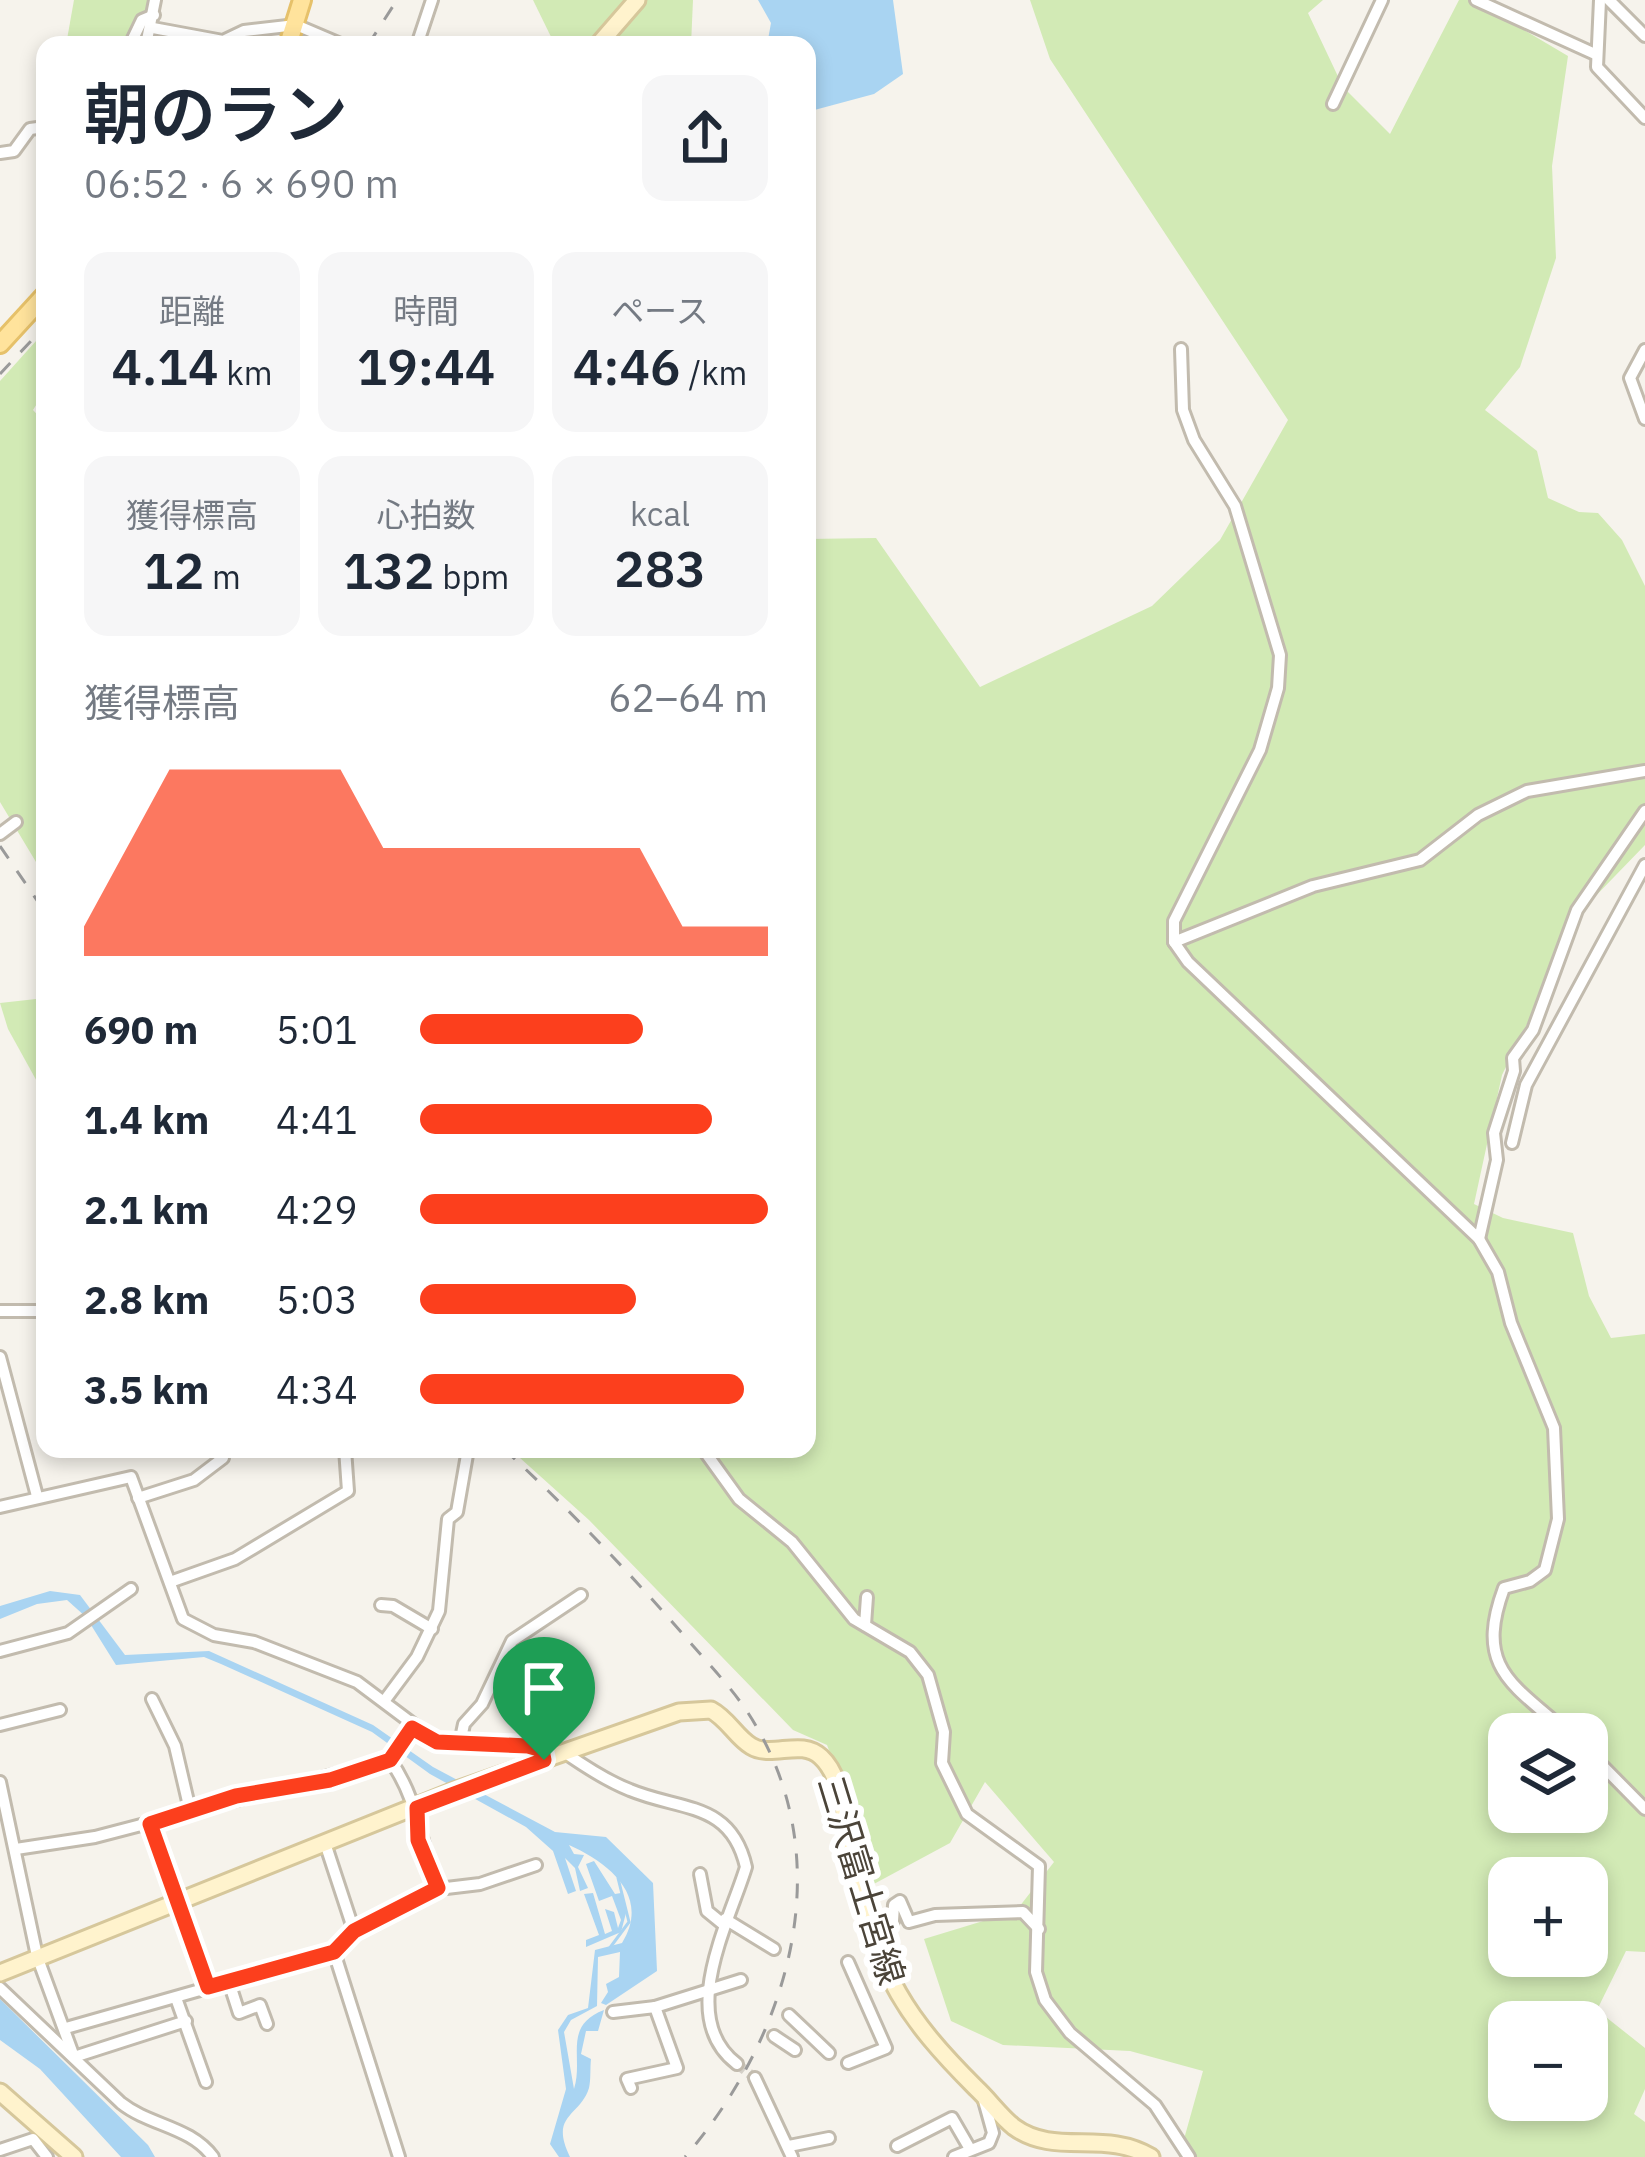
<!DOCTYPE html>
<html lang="ja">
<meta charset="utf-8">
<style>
:root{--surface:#fff;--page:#f6f6f7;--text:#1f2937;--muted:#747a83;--accent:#fc3f1d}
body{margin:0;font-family:"IBM Plex Sans","Noto Sans JP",sans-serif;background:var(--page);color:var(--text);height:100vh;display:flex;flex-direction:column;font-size:45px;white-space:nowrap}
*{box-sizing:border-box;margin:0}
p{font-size:39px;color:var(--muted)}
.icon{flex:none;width:66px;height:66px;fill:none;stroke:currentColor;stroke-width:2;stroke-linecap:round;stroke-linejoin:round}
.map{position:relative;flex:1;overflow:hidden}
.panel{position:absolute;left:36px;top:36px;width:780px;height:1422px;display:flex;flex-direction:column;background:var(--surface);border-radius:24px;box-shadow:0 6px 18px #0003}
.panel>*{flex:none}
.fabs{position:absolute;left:1488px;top:1713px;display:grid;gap:24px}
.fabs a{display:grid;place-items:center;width:120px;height:120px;border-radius:24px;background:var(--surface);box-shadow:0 6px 18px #0003;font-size:60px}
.pin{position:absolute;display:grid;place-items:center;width:102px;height:102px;color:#fff;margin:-123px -51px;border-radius:50% 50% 50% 0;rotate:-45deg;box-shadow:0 0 12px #0007}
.pin .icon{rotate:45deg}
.round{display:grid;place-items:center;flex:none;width:126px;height:126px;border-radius:24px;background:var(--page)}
.headline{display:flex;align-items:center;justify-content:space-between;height:204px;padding:0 48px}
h1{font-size:66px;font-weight:600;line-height:90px}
.metrics{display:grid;grid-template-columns:repeat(3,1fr);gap:18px;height:204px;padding:12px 48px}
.metrics div{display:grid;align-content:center;border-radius:24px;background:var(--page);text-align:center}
.metrics b{font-size:51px;font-weight:600}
.metrics small{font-size:33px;font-weight:400}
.metrics p{font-size:33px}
.chart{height:336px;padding:24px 48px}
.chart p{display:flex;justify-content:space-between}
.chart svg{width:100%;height:216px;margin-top:12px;fill:var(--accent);opacity:.7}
ul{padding:0 48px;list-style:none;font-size:39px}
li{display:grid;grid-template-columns:192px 144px 1fr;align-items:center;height:90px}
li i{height:30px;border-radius:15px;background:var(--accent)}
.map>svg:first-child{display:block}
.green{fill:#d2eab5;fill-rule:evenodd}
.water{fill:#a9d4f2}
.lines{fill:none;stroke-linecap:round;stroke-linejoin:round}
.stream{stroke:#a9d4f2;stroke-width:3}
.street-tunnel{stroke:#d4d0c8;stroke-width:10;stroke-dasharray:10 5;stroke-linecap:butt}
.street-casing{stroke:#c2bbae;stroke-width:16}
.secondary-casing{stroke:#d6c79b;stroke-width:21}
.primary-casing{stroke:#e6c16a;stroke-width:22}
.street{stroke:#fff;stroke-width:10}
.secondary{stroke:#fff3cd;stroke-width:15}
.primary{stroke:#ffe39c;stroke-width:16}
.rail{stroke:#9a9a9a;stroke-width:3;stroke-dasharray:15 15;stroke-linecap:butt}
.route-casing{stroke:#fff;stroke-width:24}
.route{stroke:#fc3f1d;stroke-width:15}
.labels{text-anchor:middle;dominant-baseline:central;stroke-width:12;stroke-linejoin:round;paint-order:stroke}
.street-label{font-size:36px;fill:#4b4439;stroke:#fff}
</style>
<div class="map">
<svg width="1645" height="2157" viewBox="0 0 1645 2157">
<rect width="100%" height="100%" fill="#f6f3ec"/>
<g class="green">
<polygon points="74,0 156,0 148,45 66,45"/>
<polygon points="533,0 693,0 691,45 555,45"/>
<path d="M1030,0H1323L1308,13L1343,87L1390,134L1459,0H1473L1568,56L1552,166L1556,258L1520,367L1485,410L1537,451L1548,498L1579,512L1598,513L1622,540L1645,586V845L1584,908L1502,1075L1474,1204L1503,1218L1573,1233L1589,1296L1611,1338L1645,1334V1952L1626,1951L1597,2010L1645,2048V2089L1634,2114L1645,2122V2157H1179L1203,2071L1130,2051L1003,2045L951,2021L924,1939L1016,1911L1054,1862L985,1782L950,1843L872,1885L859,1827L827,1745L793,1730L589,1520L510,1449H807V539L876,538L980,687L1152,606L1220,540L1288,420L1050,59ZM1509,1734H1587V1812H1509ZM1509,1878H1587V1956H1509ZM1509,2022H1587V2100H1509Z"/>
<polygon points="45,331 45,391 33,410 45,423 45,877 0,802 0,381"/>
<polygon points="45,998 45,1096 8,1029 0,1003"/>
</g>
<g class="water">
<polygon points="758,0 893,0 903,74 874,94 807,112 807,45 767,45 771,23"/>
<path d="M50,1591L80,1595L125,1655L209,1651L373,1725L433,1767L555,1832L606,1837L653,1883L657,1971L606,2005L601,2003L608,1992L606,1984L619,1977L620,1952L598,1957L597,2006L571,2020L564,2032L574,2089C584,2058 562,2026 604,2010L598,2031H586L581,2054L591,2059C590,2067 591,2080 589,2088C580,2117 549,2114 570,2157H559L550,2144L566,2089L558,2030L568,2015L588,2008L595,1950L622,1943C651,1896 609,1863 569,1845L574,1854L584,1855L578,1867L588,1888L580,1891L575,1868L565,1858L576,1891L568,1894L553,1851L526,1827L430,1774L372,1732L221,1664L204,1657L116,1665L86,1617L67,1600L37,1604L0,1619V1606Z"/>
<polygon points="594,1861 615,1894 621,1893 626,1913 621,1932 586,1947 586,1940 599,1935 584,1894 593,1893 605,1934 612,1931 605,1909 614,1912 618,1928 621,1920 612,1896 599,1901 586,1864"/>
<polygon points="0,1999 148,2145 155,2157 121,2157 40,2069 0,2040"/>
</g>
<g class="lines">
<polyline class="stream" points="609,1949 629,1922 618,1878"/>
<polyline class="street-tunnel" points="737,2064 755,2078"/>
<g class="street-casing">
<g id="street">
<polyline points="1476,0 1595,54"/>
<polyline points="1600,0 1597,67 1645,118"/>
<polyline points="1609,0 1645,36"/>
<polyline points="153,28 223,41 244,31 296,25 343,45"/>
<polyline points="130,45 142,20 154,15"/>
<polyline points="146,45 155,0"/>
<polyline points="417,45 432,0"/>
<polyline points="1333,104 1382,0"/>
<polyline points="0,153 14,151 30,129 45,127"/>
<path d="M1181,349L1183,410L1194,440L1235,506L1280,655L1278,688L1260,750L1174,921V942L1188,962L1479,1239L1498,1272L1511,1323L1554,1428L1558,1519L1545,1570L1530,1581L1504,1588C1474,1669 1513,1684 1569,1734"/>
<polyline points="1645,350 1630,378 1645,419"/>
<polyline points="0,834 16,822"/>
<polyline points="1174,942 1313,886 1420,860 1478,815 1527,791 1645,771"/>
<polyline points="1512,1143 1526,1085 1645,865"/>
<polyline points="1479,1239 1497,1160 1494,1133 1514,1071 1513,1058 1533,1030 1577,910 1645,811"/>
<polyline points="0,1311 45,1311"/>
<polyline points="0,1357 37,1496"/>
<polyline points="703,1449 739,1499 792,1542 854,1619 910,1652 928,1675 944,1732 942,1763 967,1814 1039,1866 1036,1972 1045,2000 1070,2033 1155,2105 1189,2157"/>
<polyline points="138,1498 194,1480 223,1458 217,1449"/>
<polyline points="0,1507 131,1477 183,1619 214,1635 254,1642 357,1682 437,1742 528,1746 542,1750 544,1759"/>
<polyline points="170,1582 235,1559 348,1491 345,1449"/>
<polyline points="381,1605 393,1606 432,1629"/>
<polyline points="865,1625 867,1597"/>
<polyline points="0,1651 68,1633 131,1589"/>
<polyline points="152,1699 175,1746 190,1810"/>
<polyline points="385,1700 417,1657 439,1611 448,1519 457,1512 468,1449"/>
<polyline points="0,1725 60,1710"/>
<polyline points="460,1743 464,1724 482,1704 512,1641 581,1595"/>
<polyline points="1587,1750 1645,1809"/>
<path d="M564,1752C584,1766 607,1781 630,1790C680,1811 731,1801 746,1867C729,1923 676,2018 737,2064"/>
<polyline points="390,1760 412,1728"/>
<polyline points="0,1782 37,1956 74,2057"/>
<polyline points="150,1824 208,1987"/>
<polyline points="325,1843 354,1931"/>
<path d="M16,1849L95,1837L390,1760C419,1800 420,1844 438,1889"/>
<polyline points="700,1874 707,1911 723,1924"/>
<polyline points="725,1919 774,1949"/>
<polyline points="873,1934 893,1921 894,1905 900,1901 909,1922 935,1915 1023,1912 1039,1929"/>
<polyline points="229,1982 239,2013 260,2005 267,2024"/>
<path d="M0,1988L121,2103C150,2126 190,2126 213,2157"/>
<polyline points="176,1998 206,2082"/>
<polyline points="613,2012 655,2007"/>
<polyline points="789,2015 829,2053"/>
<polyline points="66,2028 334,1952"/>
<polyline points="774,2036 795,2050"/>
<polyline points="74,2057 186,2021"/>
<polyline points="848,2063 886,2048 848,1962"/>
<polyline points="755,2078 792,2157"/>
<polyline points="631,2088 627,2079 677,2068 655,2007 741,1980"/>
<polyline points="789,2146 829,2138"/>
<polyline points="897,2146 952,2118 970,2149"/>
<polyline points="0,2150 33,2139 47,2157"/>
<polyline points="399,2157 334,1952 354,1931 438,1889 480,1884 536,1865"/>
<polyline points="954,2157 989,2143 993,2133 983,2097"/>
</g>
</g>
<g class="secondary-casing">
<g id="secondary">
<polyline points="598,45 637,0"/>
<path d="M0,1973L454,1791L679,1712L711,1710C728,1719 736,1737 751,1746C772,1759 801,1738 821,1757C849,1783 844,1844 854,1879C884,1979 902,2014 976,2088C989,2100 1000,2116 1014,2127C1055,2157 1105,2129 1151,2157"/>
<polyline points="0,2092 74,2157"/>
</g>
</g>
<g class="primary-casing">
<g id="primary">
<polyline points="288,45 302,0"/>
<polyline points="0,344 45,295"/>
</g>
</g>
<use href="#street" class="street"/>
<use href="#secondary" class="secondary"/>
<use href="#primary" class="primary"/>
<g class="rail">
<polyline points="368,45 397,0"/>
<polyline points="0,374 45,326"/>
<polyline points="0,846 45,912"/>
<path d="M504,1449C567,1507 626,1569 682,1633C707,1663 737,1692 756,1726C840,1869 786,2040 685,2157"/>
</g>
</g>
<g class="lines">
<g class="route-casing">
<polygon id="route" points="412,1728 437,1742 528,1746 542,1750 544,1760 417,1808 418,1840 438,1888 354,1931 334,1952 208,1987 150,1824 236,1796 330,1780 390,1760"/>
</g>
<use href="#route" class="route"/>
</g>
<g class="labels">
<g class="street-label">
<text transform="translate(862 1880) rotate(73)">三沢富士宮線</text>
</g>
</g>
</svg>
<div class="fabs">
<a><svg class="icon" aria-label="layers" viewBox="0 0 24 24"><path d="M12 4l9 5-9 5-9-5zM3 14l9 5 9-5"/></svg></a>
<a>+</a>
<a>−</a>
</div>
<div class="pin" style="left:544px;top:1760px;background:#1e9e55"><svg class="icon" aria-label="arrive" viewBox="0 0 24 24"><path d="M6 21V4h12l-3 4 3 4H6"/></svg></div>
<section class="panel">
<div class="headline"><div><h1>朝のラン</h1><p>06:52 · 6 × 690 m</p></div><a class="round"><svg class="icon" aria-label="share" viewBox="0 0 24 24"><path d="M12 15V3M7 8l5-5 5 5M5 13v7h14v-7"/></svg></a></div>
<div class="metrics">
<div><p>距離</p><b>4.14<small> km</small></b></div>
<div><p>時間</p><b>19:44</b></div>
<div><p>ペース</p><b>4:46<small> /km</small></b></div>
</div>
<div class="metrics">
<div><p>獲得標高</p><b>12<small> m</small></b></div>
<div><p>心拍数</p><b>132<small> bpm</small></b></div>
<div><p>kcal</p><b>283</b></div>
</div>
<div class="chart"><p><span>獲得標高</span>62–64 m</p>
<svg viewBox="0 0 160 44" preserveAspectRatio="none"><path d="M0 44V38L10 22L20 6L30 6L40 6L50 6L60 6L70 22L80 22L90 22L100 22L110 22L120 22L130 22L140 38L150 38L160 38V44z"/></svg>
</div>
<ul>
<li><b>690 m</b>5:01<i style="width:64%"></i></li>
<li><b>1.4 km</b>4:41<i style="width:84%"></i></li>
<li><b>2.1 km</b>4:29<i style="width:100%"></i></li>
<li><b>2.8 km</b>5:03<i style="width:62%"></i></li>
<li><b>3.5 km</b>4:34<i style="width:93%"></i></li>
</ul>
</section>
</div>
